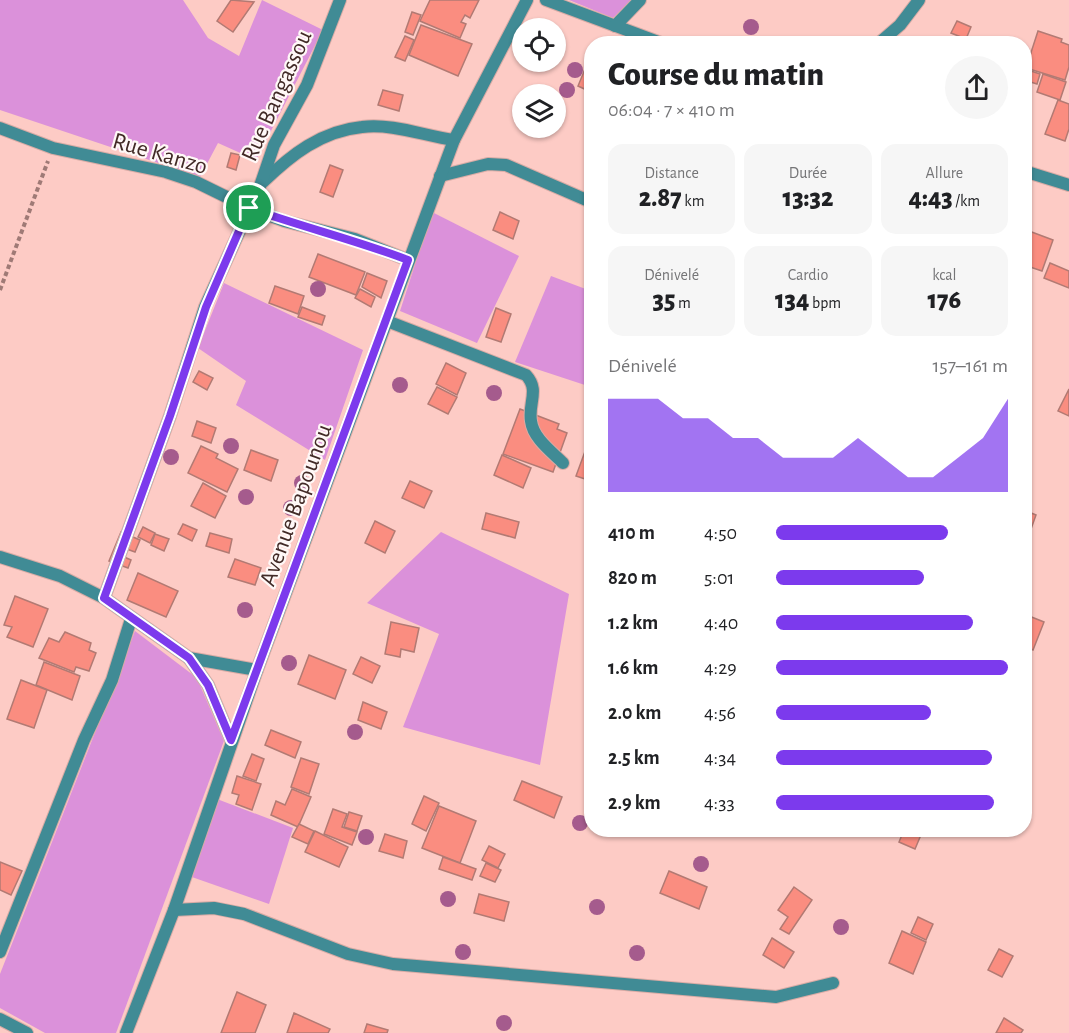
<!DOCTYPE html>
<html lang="fr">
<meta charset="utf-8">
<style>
:root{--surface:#fff;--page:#f6f6f6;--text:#202124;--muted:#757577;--accent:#7c3aed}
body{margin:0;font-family:"Alegreya Sans",sans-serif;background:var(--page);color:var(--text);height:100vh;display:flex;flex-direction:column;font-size:22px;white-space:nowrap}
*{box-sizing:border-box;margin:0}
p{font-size:20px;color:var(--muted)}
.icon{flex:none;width:33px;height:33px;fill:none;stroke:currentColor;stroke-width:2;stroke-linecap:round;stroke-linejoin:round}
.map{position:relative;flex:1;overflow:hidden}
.details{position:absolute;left:584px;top:36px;width:448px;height:801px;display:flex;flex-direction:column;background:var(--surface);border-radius:24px;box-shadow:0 2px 4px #0004}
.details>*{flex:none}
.tools{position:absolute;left:512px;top:18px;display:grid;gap:12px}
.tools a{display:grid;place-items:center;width:54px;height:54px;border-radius:50%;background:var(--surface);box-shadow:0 2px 4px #0004;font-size:30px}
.pin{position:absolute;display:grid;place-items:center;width:51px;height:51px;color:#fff;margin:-26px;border:3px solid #fff;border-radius:50%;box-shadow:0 2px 6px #0007}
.round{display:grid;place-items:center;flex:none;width:63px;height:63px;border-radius:32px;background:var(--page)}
.summary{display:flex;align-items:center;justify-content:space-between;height:102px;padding:0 24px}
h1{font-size:33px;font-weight:800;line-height:45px}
.metrics{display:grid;grid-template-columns:repeat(3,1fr);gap:9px;height:102px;padding:6px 24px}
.metrics div{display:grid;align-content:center;border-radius:15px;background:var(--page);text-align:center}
.metrics b{font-size:26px;font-weight:800}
.metrics small{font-size:16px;font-weight:400}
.metrics p{font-size:16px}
.chart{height:168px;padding:12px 24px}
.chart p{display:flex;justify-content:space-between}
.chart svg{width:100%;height:108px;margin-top:6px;fill:var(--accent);opacity:.7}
ul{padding:0 24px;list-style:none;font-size:20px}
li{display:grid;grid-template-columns:96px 72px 1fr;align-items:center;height:45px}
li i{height:15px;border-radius:8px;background:var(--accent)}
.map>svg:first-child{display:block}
.green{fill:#db91da}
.building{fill:#fa8d80;stroke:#b27a73;stroke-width:1.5}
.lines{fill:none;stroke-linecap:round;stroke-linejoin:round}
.minor-casing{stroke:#d8aba5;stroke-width:14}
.path{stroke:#9f7a76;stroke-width:4;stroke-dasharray:4.5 3;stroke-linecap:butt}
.minor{stroke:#408b95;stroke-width:12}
.tree{fill:#a55b8d}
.route-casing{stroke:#fff;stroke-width:12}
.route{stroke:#7c3aed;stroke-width:8}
.labels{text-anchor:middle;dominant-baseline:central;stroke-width:4.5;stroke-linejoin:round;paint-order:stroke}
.street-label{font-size:24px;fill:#422a27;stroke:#fff8f7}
</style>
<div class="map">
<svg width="1069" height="1033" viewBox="0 0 1069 1033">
<rect width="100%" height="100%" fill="#fdcbc5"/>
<g class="green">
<polygon points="0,0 183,0 208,38 239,56 262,0 323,30 256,160 218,143 200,177 0,110"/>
<polygon points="569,0 632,0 613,18"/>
<polygon points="432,212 519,256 477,343 400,311"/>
<polygon points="551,276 591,291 591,387 515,362"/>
<polygon points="224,283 363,350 325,460 236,405 246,381 198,348"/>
<polygon points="441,532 569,594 540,765 403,727 439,634 367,603"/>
<polygon points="135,631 197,678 224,741 116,1033 45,1033 0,1008 0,974"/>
<polygon points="217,799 293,828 269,904 189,876"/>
</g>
<g class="building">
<polygon points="231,0 254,2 233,32 217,21"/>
<polygon points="430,0 479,0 470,18 465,15 461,22 466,24 460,38 420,21"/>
<polygon points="412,12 421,15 413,35 405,32"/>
<polygon points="957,21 971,27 966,39 951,33"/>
<polygon points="421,25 472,44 458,76 409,55"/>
<polygon points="1038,31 1062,39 1061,42 1069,45 1069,67 1065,80 1026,68"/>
<polygon points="405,36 414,40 405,61 395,57"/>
<polygon points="585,69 591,72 591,92 578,86"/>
<polygon points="1025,69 1040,74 1037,84 1024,80"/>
<polygon points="1043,74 1066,82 1060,100 1037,92"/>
<polygon points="383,90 403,95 399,111 378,105"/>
<polygon points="1058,100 1069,104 1069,129 1065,141 1045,134"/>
<polygon points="231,153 240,155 236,170 227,167"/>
<polygon points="330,165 343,170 333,197 320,192"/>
<polygon points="500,212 519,221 513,239 493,230"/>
<polygon points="1029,231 1053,240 1042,271 1024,265 1024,245"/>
<polygon points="318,254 365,272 356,295 309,277"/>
<polygon points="1050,263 1069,271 1069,288 1044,278"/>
<polygon points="367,273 387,281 381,298 362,287"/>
<polygon points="275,286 304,296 298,314 269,303"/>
<polygon points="360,289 375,297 371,307 355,298"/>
<polygon points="302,307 325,316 322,325 298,317"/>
<polygon points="496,308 511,314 501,342 486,337"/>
<polygon points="446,363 466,373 457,395 436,384"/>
<polygon points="199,371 213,378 207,390 193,382"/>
<polygon points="437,387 457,397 448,414 428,404"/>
<polygon points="1069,389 1069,416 1058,411"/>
<polygon points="520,409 559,424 557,429 567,433 553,472 503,454"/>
<polygon points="197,421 216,428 211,443 192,436"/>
<polygon points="201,446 218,454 216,458 238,469 227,492 188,473"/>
<polygon points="587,446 591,448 591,481 576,476"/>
<polygon points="251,450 278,460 271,481 244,470"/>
<polygon points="502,455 531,468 523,488 494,475"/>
<polygon points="410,481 432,491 424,508 402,498"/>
<polygon points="203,483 226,496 215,518 191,506"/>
<polygon points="1024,510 1036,515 1026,543 1024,543"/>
<polygon points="486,513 519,522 515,538 482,529"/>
<polygon points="375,521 395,531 385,553 365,543"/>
<polygon points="183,524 197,530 192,541 178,534"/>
<polygon points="143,527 155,533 150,543 138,537"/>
<polygon points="121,532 140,540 135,552 124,548 122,556 131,560 128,568 109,561"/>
<polygon points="210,533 232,539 229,553 206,546"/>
<polygon points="155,534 169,539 164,551 151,545"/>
<polygon points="235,559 261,568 255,585 228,577"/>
<polygon points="138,573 178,591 166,617 127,600"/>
<polygon points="15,596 48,609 33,647 7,637 12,627 4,625"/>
<polygon points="1024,614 1044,622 1033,650 1024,646"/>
<polygon points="391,622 419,628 414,652 401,649 400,657 385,654"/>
<polygon points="65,632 91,643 89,650 96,653 89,671 76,667 74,672 39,658 49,638 59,642"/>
<polygon points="309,655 346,670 335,699 298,684"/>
<polygon points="361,657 380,666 372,683 353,674"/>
<polygon points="44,662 80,676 72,700 36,685"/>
<polygon points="21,680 47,690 34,728 7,719"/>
<polygon points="363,702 387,712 381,729 358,720"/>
<polygon points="271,730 301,742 295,758 265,745"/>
<polygon points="252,754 264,759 256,781 243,776"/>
<polygon points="301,758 319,764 309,794 291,787"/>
<polygon points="237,776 261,784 252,810 236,804 239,795 232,793"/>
<polygon points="522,781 562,797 554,818 514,800"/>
<polygon points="292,789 311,797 298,827 271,815 276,801 285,805"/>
<polygon points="424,796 439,803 426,831 412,824"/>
<polygon points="439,806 476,821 460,863 422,848"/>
<polygon points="333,809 347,814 342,827 357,832 352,845 324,834"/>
<polygon points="349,812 362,816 357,831 344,827"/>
<polygon points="299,824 314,831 308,844 292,837"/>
<polygon points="904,830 923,830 915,849 899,842"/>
<polygon points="315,831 348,847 339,867 305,852"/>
<polygon points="385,834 407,841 403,858 379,851"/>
<polygon points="489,846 505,854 498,868 482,860"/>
<polygon points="443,857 476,869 472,880 439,869"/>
<polygon points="0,862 22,871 11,895 0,890"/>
<polygon points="486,863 501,870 495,882 480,876"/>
<polygon points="669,871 707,887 699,909 660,893"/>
<polygon points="794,887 812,900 789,934 780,929 788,917 778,910"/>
<polygon points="479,894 509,902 504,921 474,913"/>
<polygon points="918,917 933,924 926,940 911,933"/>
<polygon points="902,931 926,942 913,974 889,963"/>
<polygon points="772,938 794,952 784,968 763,955"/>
<polygon points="999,949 1013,956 1002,977 988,970"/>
<polygon points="237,992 266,1005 255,1033 221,1033"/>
<polygon points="294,1013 330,1029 328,1033 287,1033"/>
<polygon points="1004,1018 1023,1030 1021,1033 996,1033"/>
<polygon points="367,1024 388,1030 387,1033 364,1033"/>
</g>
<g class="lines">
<g class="minor-casing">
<g id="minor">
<polyline points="546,0 664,44"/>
<polyline points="615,26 640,0"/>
<polyline points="878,44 900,25 919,0"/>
<polyline points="0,128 53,148 166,172 196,182 249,208 284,221 355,239 408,260"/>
<polyline points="1024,171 1069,185"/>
<polyline points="440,176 488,164 506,165 591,202"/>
<path d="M263,182C291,155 321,131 362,127C392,123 425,136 454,140"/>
<path d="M387,321L526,375C540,390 528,403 531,421C533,438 551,451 563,463"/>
<polyline points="0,557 60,576 104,598 189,658 208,685 231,740"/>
<polyline points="104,598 170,416 205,307 260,186 274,145 307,85 340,0"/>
<polyline points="189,658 257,670"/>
<polyline points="174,910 214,908 244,914 348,954 393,964 776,997 833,983"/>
<polyline points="0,952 84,740 112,680 131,619"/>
<polyline points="0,1019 27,1033"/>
<polyline points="126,1033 174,910 257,670 454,140 527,0"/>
</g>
</g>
<polyline class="path" points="0,290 48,161"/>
<use href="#minor" class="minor"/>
</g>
<g class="tree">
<circle cx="751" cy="27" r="8"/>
<circle cx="575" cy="70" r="8"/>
<circle cx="567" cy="90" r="8"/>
<circle cx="318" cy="289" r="8"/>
<circle cx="400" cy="385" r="8"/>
<circle cx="494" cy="393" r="8"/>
<circle cx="231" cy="446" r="8"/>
<circle cx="171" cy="457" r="8"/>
<circle cx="302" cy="483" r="8"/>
<circle cx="246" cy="497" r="8"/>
<circle cx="291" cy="508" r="8"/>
<circle cx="245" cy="610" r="8"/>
<circle cx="289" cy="663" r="8"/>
<circle cx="355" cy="732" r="8"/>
<circle cx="580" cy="823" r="8"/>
<circle cx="366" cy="837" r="8"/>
<circle cx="701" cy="864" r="8"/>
<circle cx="448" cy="899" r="8"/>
<circle cx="597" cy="907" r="8"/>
<circle cx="841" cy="927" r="8"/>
<circle cx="463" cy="952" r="8"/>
<circle cx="637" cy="953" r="8"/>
<circle cx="504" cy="1023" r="8"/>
</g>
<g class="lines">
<g class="route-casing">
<path id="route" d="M249,208C302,227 356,240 408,260L231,740L208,685L189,658L104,598L170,416L206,307Z"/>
</g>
<use href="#route" class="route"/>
</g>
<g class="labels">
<g class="street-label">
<text transform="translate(277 96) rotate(-66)">Rue Bangassou</text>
<text transform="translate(160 154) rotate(16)">Rue Kanzo</text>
<text transform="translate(296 505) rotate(-70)">Avenue Bapounou</text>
</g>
</g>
</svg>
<div class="tools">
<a><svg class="icon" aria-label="locate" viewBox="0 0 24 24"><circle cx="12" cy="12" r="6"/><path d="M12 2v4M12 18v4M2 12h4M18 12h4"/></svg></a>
<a><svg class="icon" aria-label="layers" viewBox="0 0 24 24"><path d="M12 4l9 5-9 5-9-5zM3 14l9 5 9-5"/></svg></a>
</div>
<div class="pin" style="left:249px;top:208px;background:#1e9e55"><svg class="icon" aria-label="arrive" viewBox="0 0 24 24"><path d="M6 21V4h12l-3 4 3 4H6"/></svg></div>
<section class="details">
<div class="summary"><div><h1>Course du matin</h1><p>06:04 · 7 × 410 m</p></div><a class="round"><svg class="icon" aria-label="share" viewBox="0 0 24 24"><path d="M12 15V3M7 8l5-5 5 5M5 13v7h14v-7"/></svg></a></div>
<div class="metrics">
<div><p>Distance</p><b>2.87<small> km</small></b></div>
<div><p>Durée</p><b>13:32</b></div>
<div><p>Allure</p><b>4:43<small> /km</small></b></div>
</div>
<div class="metrics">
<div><p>Dénivelé</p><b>35<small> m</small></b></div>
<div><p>Cardio</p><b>134<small> bpm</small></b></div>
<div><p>kcal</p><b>176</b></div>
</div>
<div class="chart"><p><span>Dénivelé</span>157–161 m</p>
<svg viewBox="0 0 160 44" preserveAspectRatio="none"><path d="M0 44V6L10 6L20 6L30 14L40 14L50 22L60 22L70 30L80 30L90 30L100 22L110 30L120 38L130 38L140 30L150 22L160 6V44z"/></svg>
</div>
<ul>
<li><b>410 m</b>4:50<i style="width:74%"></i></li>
<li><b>820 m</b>5:01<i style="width:64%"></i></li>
<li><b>1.2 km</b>4:40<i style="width:85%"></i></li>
<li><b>1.6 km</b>4:29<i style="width:100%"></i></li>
<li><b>2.0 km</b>4:56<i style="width:67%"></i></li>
<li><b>2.5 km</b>4:34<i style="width:93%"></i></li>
<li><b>2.9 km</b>4:33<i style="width:94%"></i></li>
</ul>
</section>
</div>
